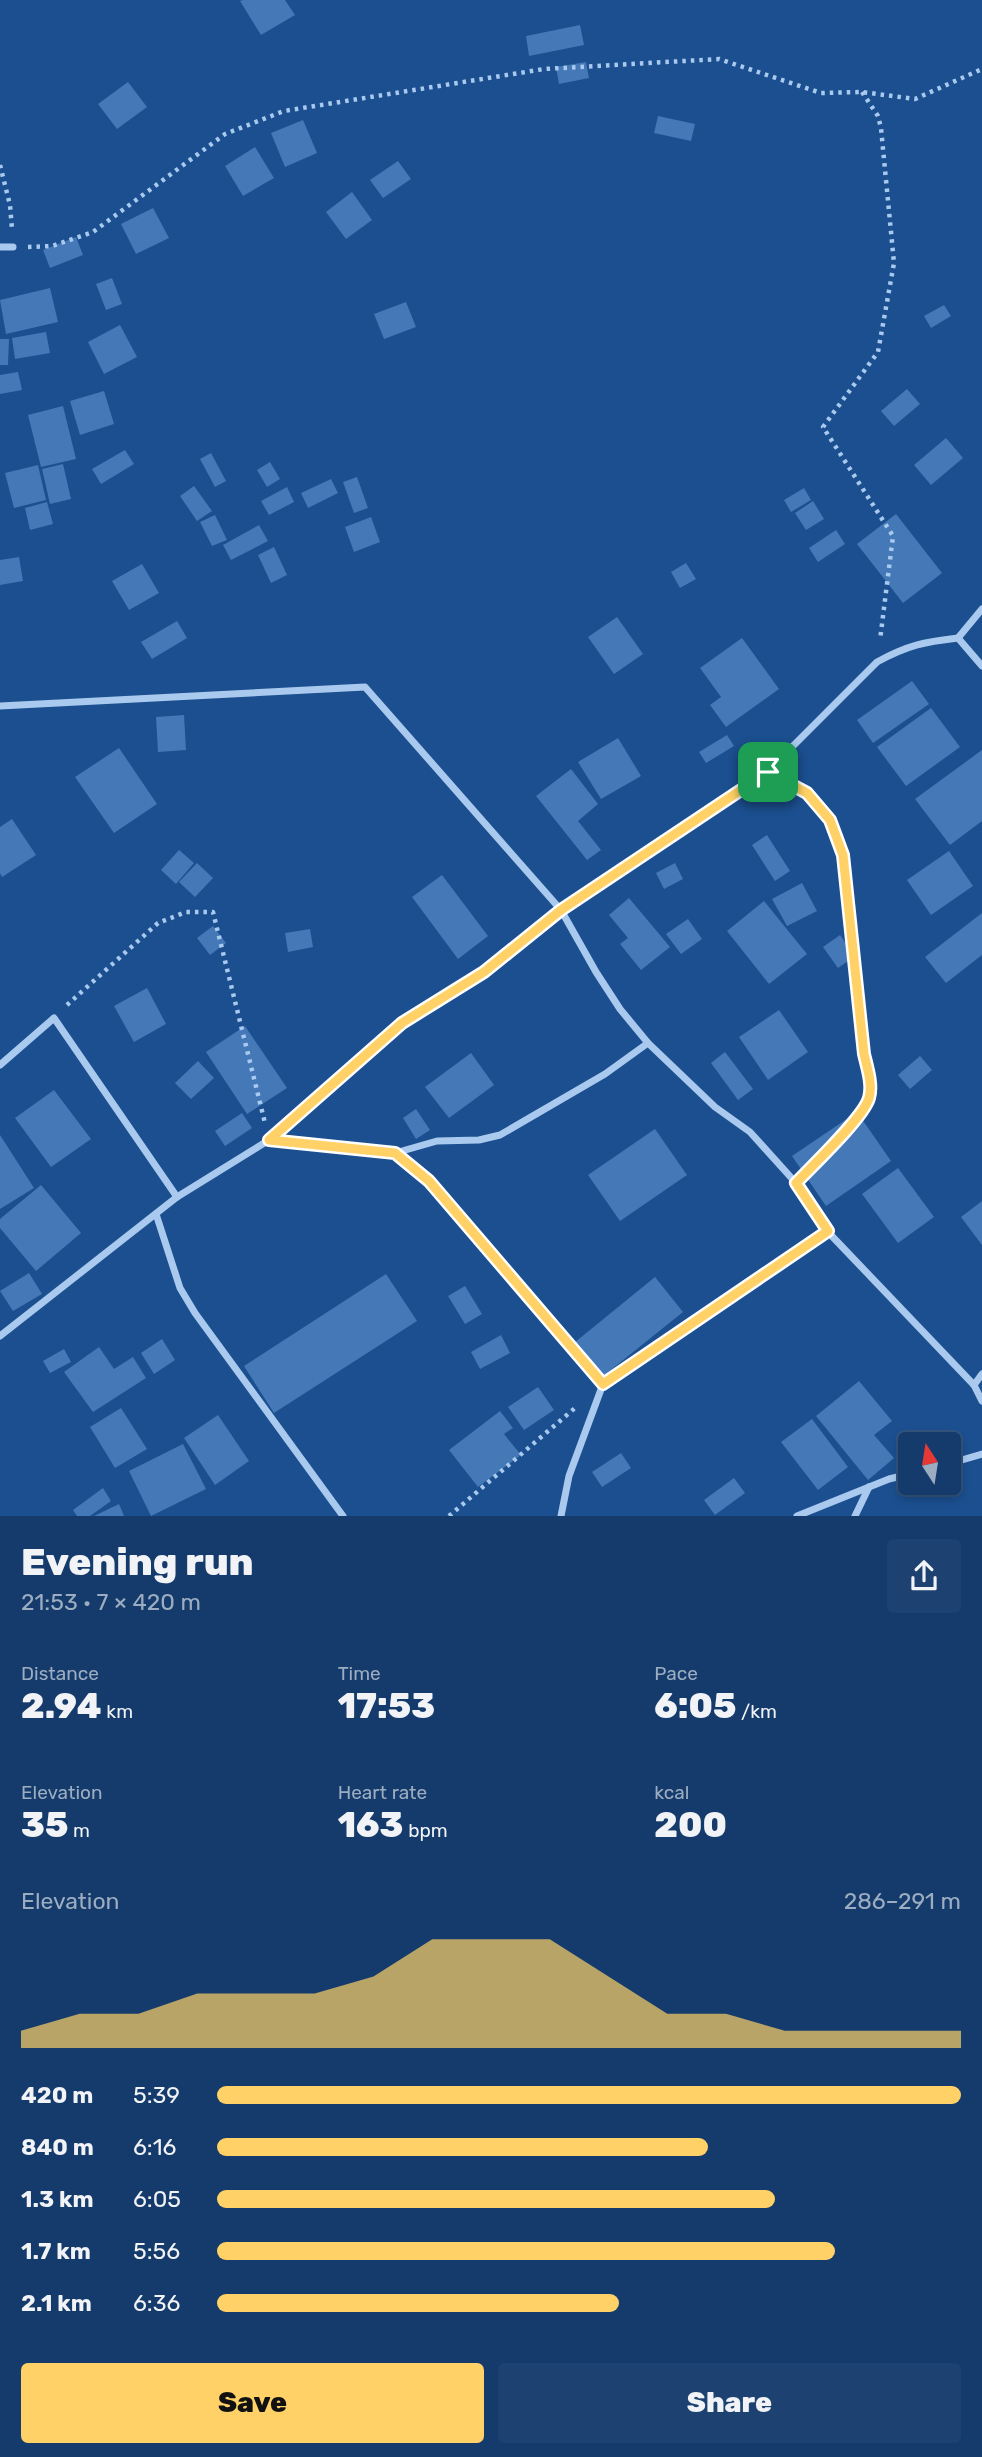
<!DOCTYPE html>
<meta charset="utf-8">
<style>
:root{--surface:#143b6b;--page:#1d4271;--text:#f1f3f6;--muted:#9dadc1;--line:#33557e;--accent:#ffd166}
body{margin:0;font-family:Rubik,sans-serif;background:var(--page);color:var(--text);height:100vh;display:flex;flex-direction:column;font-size:26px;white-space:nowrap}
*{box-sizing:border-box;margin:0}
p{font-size:23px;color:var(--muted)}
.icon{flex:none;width:38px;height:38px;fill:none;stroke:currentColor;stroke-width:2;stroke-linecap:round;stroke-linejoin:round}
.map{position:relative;height:1516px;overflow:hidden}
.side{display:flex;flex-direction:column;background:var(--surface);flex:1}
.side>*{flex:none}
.needle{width:46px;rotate:348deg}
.buttons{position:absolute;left:898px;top:1432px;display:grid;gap:14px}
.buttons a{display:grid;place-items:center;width:63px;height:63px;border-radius:7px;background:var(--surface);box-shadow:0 4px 10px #0003,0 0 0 2px var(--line);font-size:35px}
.pin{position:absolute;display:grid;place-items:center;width:60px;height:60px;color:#fff;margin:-30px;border-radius:14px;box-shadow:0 4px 10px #0006}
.round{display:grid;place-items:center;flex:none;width:74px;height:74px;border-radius:7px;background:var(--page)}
.overview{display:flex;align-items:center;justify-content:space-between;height:119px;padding:0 21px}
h1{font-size:38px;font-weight:800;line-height:52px}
.metrics{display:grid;grid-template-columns:repeat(3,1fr);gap:10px;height:119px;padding:7px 21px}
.metrics div{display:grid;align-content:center}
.metrics b{font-size:35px;font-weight:800}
.metrics small{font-size:19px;font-weight:400}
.metrics p{font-size:19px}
.chart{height:196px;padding:14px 21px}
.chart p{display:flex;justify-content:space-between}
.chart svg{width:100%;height:126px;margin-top:7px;fill:var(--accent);opacity:.7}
.cta{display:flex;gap:14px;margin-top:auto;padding:14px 21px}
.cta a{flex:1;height:80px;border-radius:7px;background:var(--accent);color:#111;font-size:28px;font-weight:800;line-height:80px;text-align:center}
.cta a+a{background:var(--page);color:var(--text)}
ul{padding:0 21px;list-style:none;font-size:23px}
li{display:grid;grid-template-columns:112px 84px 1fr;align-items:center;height:52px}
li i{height:18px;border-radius:9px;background:var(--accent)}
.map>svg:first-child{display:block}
.building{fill:#4478b7}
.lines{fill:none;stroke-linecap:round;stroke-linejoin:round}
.path{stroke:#a9c9ee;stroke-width:4.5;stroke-dasharray:3.5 5;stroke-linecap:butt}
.street{stroke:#a9c9ee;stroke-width:7}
.route-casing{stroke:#fff;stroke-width:14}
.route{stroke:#ffd166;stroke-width:9}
</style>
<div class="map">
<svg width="982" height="1516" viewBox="0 0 982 1516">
<rect width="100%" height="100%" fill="#1b4f8f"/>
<g class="building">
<polygon points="243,0 285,0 295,15 261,35 240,1"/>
<polygon points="580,25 584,45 529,56 526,36"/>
<polygon points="586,62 589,78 559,84 556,67"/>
<polygon points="128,82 147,107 117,129 98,104"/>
<polygon points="658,116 695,124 691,141 654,133"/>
<polygon points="303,120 317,153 285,167 271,133"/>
<polygon points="255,147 274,178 243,196 225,166"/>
<polygon points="398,161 411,179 383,198 370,180"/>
<polygon points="352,192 372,220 346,239 326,212"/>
<polygon points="153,208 169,238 136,254 121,224"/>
<polygon points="76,237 83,255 50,268 43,250"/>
<polygon points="112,278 122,304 106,310 96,284"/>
<polygon points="50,288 58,322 6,334 0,300"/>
<polygon points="406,302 416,327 384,339 374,314"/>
<polygon points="944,305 951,316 931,328 924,316"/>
<polygon points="120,325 137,357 104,374 88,342"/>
<polygon points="46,332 50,353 15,359 12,338"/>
<polygon points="0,339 9,339 8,365 0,365"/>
<polygon points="18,372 22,390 0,394 0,375"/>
<polygon points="907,389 920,404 894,426 881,411"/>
<polygon points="104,391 114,424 80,435 70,401"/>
<polygon points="63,406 76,459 41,467 28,415"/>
<polygon points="946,438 963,458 931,485 914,465"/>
<polygon points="125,450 134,464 101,484 92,469"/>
<polygon points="211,453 226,481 215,487 200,459"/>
<polygon points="270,462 280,479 267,487 257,470"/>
<polygon points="63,464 71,499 50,504 42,469"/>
<polygon points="38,465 46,500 14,508 5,473"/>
<polygon points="357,477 368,508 354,513 343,482"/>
<polygon points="331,479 338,493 308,508 301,493"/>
<polygon points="194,486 212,511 197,521 180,496"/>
<polygon points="287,487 294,502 269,515 261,501"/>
<polygon points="804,488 811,500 791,512 784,500"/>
<polygon points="813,501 824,519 806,530 795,513"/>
<polygon points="47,502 53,524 30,530 25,508"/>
<polygon points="896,514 942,573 903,603 857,544"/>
<polygon points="215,515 227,540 212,546 200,522"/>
<polygon points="371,517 380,542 354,552 345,527"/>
<polygon points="259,525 268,541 231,560 223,545"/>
<polygon points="836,530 845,544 818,562 809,548"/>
<polygon points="274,547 287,575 271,583 258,555"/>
<polygon points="19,557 23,581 0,585 0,560"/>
<polygon points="686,563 696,579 680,588 671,572"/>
<polygon points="142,564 159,593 129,610 112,581"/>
<polygon points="617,617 643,654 614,674 588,637"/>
<polygon points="177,621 187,638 152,659 141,642"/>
<polygon points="742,638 779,689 726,727 710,705 721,697 700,668"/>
<polygon points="912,681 929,704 873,743 857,720"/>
<polygon points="931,708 960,747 906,786 877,747"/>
<polygon points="184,715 186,750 158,752 156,717"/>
<polygon points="727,735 734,746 706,763 699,752"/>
<polygon points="618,738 641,776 601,799 578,762"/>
<polygon points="119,748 157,804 114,833 75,777"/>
<polygon points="982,750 982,821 950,845 915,799"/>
<polygon points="571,769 598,804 578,821 601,850 587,860 536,796"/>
<polygon points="12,819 36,855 2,877 0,873 0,827"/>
<polygon points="767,835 790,871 775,881 752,845"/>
<polygon points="179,850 194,863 176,884 161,870"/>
<polygon points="949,851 973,886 931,915 907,880"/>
<polygon points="197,863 213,878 195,897 179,882"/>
<polygon points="675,863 683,879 664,889 656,873"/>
<polygon points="442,875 488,936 458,959 412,897"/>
<polygon points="802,883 817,911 787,926 772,899"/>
<polygon points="629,898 670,947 641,970 620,944 628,938 609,915"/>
<polygon points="764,901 807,954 769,984 727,931"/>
<polygon points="982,913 982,955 946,983 925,957"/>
<polygon points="688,919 702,939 681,954 666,934"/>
<polygon points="213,926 226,943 210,955 197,938"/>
<polygon points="310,929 313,947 288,952 285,933"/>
<polygon points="840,935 855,956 838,968 823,947"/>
<polygon points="147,988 166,1024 134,1042 114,1006"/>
<polygon points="779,1010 808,1052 768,1080 739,1037"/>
<polygon points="245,1026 287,1088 247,1114 206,1052"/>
<polygon points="725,1052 753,1089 738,1100 711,1063"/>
<polygon points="471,1053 494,1085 449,1118 425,1087"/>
<polygon points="920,1056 932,1070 910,1089 898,1075"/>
<polygon points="198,1061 214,1078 191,1099 175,1083"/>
<polygon points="54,1090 91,1139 51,1167 15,1118"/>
<polygon points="416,1109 430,1130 416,1139 403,1118"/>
<polygon points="857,1112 891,1161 826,1206 792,1156"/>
<polygon points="242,1113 252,1128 225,1146 215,1131"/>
<polygon points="655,1129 687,1175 620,1221 588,1175"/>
<polygon points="0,1135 34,1188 0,1209"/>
<polygon points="898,1168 934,1217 898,1243 862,1194"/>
<polygon points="41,1185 81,1233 36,1271 0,1228 0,1219"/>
<polygon points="982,1201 982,1245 961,1217"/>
<polygon points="29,1273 42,1294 13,1311 0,1291"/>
<polygon points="386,1274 417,1321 274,1413 244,1366"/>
<polygon points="655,1277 683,1312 602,1377 574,1343"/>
<polygon points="465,1286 482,1314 465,1324 448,1296"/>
<polygon points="501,1335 510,1353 480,1369 471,1352"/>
<polygon points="162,1339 175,1360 154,1374 141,1353"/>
<polygon points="99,1347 114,1369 133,1357 146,1378 93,1412 64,1372"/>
<polygon points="64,1349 71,1362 50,1373 43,1361"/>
<polygon points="859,1381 892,1421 874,1435 894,1458 868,1480 816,1416"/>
<polygon points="538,1387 554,1410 524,1430 508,1407"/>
<polygon points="121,1408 147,1449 115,1468 90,1427"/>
<polygon points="500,1411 513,1428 504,1434 521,1455 478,1487 449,1450"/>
<polygon points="218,1415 249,1461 215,1485 184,1438"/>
<polygon points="812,1419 848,1467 818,1490 781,1442"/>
<polygon points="183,1444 206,1489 151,1516 129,1471"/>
<polygon points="621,1453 631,1468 602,1487 592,1472"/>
<polygon points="734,1478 745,1493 715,1515 704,1500"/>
<polygon points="103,1488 111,1501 90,1516 77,1516 73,1510"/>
<polygon points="119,1504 124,1516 94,1516"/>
</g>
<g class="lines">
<g class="path">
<polyline points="862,92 878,116 881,128 894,263 878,352 823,427 893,536 880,640"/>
<polyline points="0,165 10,205 12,229"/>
<polyline points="28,247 52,246 93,232 225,134 284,111 544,69 719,59 821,93 862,92 915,99 982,69"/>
<polyline points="67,1005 158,923 186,912 213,912 265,1123"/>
<polyline points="617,1374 813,1242"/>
<polyline points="449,1516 575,1408"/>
</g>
<g class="street">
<polyline points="0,247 13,247"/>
<polyline points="958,638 982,666"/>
<polyline points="0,706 365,687 561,910 596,972 620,1009 648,1043 715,1107 750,1132 796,1183 828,1232 974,1385 982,1401"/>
<path d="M767,772L807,793L830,820L843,855L864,1054C867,1067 873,1085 869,1098C864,1116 812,1166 796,1183"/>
<polyline points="0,1065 54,1018 177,1197"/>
<polyline points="269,1140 395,1153 429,1181 603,1384 569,1476 561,1516"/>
<polyline points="395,1153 437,1141 479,1140 500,1135 605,1074 648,1043"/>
<polyline points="156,1214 180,1288 195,1313 343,1516"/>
<path d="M0,1336L177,1197L269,1140L402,1023L484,972L561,910L767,772L877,662C908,645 924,642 958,638L982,609"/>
<polyline points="974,1385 982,1374"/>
<polyline points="948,1464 982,1454"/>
<polyline points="797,1516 889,1479 910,1474"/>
<polyline points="855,1516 869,1487"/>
</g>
</g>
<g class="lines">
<g class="route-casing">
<path id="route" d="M768,772L807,793L830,820L843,855L864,1054C867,1067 873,1085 869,1098C864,1117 812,1166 796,1183L828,1231L603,1384L429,1181L395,1153L269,1140L402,1023L484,972L561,910Z"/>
</g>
<use href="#route" class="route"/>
</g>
</svg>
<div class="buttons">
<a><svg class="needle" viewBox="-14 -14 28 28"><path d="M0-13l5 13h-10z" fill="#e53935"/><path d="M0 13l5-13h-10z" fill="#9dadc1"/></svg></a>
</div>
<div class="pin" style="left:768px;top:772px;background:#1e9e55"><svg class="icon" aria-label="arrive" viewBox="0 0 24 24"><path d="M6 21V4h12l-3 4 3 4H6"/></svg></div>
</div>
<section class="side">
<div class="overview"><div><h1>Evening run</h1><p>21:53 · 7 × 420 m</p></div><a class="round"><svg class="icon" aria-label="share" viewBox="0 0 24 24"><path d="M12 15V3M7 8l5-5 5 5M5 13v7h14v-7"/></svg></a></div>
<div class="metrics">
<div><p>Distance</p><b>2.94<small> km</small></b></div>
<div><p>Time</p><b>17:53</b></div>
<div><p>Pace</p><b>6:05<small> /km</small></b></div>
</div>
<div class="metrics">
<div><p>Elevation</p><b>35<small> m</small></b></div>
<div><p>Heart rate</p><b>163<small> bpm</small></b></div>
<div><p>kcal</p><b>200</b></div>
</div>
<div class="chart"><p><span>Elevation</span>286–291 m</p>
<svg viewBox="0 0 160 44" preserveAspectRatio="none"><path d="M0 44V38L10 32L20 32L30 25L40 25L50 25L60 19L70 6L80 6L90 6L100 19L110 32L120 32L130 38L140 38L150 38L160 38V44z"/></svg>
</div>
<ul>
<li><b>420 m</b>5:39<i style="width:100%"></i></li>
<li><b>840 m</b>6:16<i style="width:66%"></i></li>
<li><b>1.3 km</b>6:05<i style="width:75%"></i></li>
<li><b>1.7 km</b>5:56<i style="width:83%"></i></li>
<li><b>2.1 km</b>6:36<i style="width:54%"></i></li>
</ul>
<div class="cta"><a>Save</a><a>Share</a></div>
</section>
